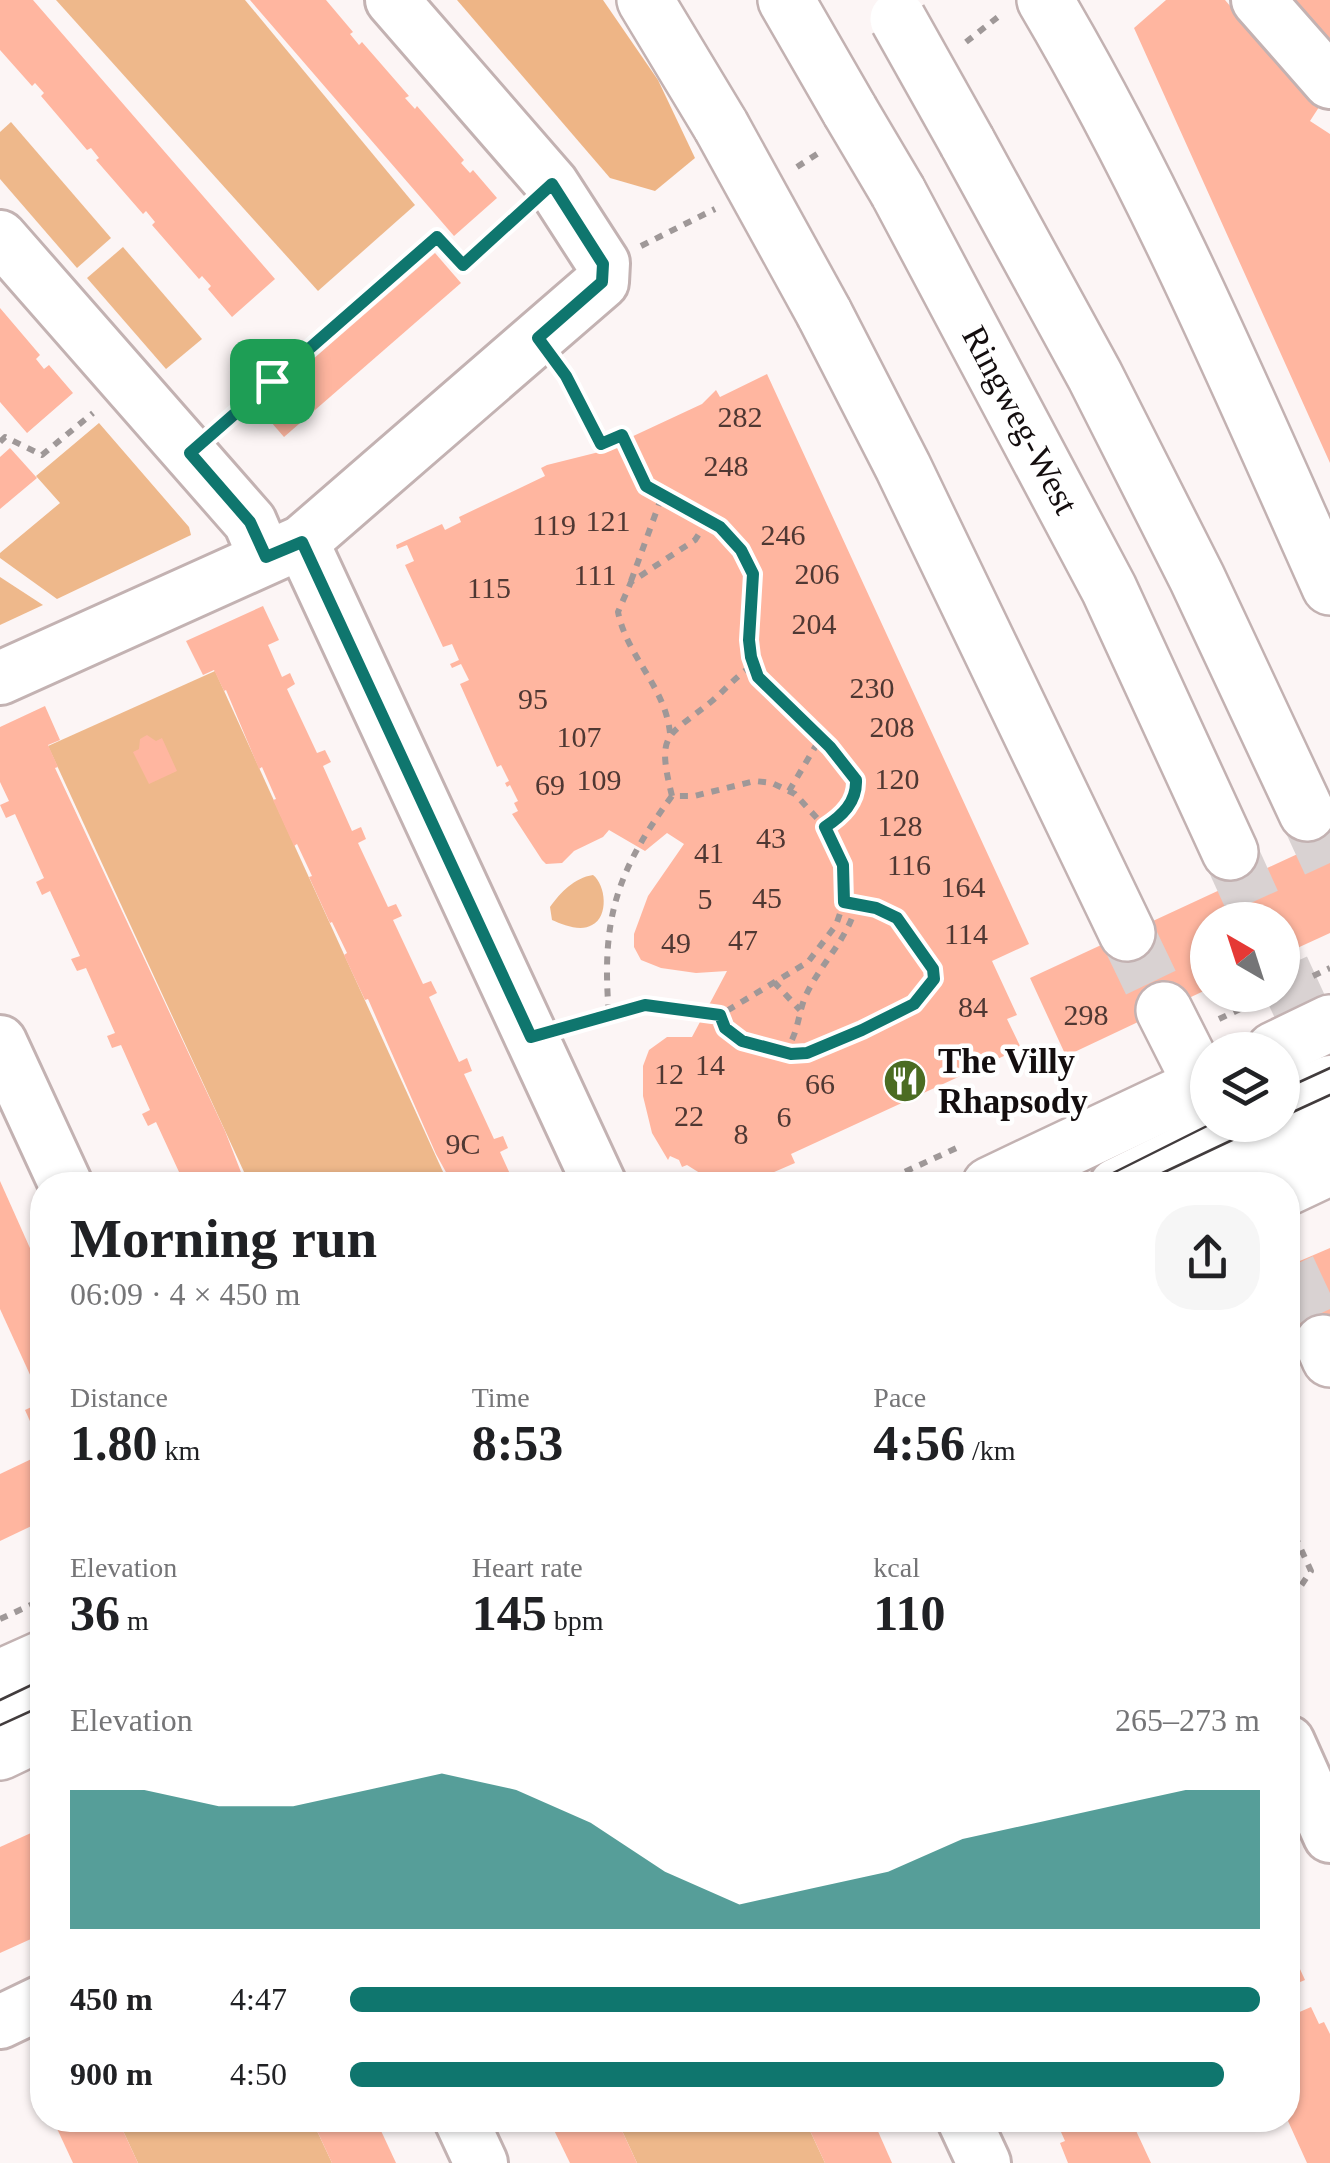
<!DOCTYPE html>
<meta charset="utf-8">
<style>
:root{--surface:#fff;--page:#f6f6f6;--text:#202124;--muted:#757577;--accent:#0f766e}
body{margin:0;font-family:Georgia,serif;background:var(--page);color:var(--text);height:100vh;display:flex;flex-direction:column;font-size:38px;white-space:nowrap}
*{box-sizing:border-box;margin:0}
p{font-size:32px;color:var(--muted)}
.icon{flex:none;width:55px;height:55px;fill:none;stroke:currentColor;stroke-width:2;stroke-linecap:round;stroke-linejoin:round}
.map{position:relative;flex:1;overflow:hidden}
.side{position:absolute;left:30px;top:1172px;width:1270px;height:960px;display:flex;flex-direction:column;background:var(--surface);border-radius:40px;box-shadow:0 2px 8px #0004}
.side>*{flex:none}
.needle{width:65px;rotate:321deg}
.tools{position:absolute;left:1190px;top:902px;display:grid;gap:20px}
.tools a{display:grid;place-items:center;width:110px;height:110px;border-radius:50%;background:var(--surface);box-shadow:0 2px 8px #0004;font-size:50px}
.pin{position:absolute;display:grid;place-items:center;width:85px;height:85px;color:#fff;margin:-42px;border-radius:20px;box-shadow:0 5px 15px #0006}
.round{display:grid;place-items:center;flex:none;width:105px;height:105px;border-radius:40px;background:var(--page)}
.overview{display:flex;align-items:center;justify-content:space-between;height:170px;padding:0 40px}
h1{font-size:55px;font-weight:600;line-height:75px}
.metrics{display:grid;grid-template-columns:repeat(3,1fr);gap:15px;height:170px;padding:10px 40px}
.metrics div{display:grid;align-content:center}
.metrics b{font-size:50px;font-weight:600}
.metrics small{font-size:28px;font-weight:400}
.metrics p{font-size:28px}
.chart{height:280px;padding:20px 40px}
.chart p{display:flex;justify-content:space-between}
.chart svg{width:100%;height:180px;margin-top:10px;fill:var(--accent);opacity:.7}
ul{padding:0 40px;list-style:none;font-size:32px}
li{display:grid;grid-template-columns:160px 120px 1fr;align-items:center;height:75px}
li i{height:25px;border-radius:12px;background:var(--accent)}
.map>svg:first-child{display:block}
.green{fill:#eeb88b}
.forest{fill:#eeb586}
.building{fill:#ffb6a0}
.lines{fill:none;stroke-linecap:round;stroke-linejoin:round}
.highway-tunnel{stroke:#d9d2d2;stroke-width:55;stroke-dasharray:55 28;stroke-linecap:butt}
.minor-casing{stroke:#c3b2b2;stroke-width:58}
.major-casing{stroke:#c3b2b2;stroke-width:60}
.highway-casing{stroke:#c3b2b2;stroke-width:60}
.path{stroke:#9f9898;stroke-width:6;stroke-dasharray:8 8;stroke-linecap:butt}
.minor{stroke:#fff;stroke-width:52}
.major{stroke:#fff;stroke-width:55}
.highway{stroke:#fff;stroke-width:55}
.tram{stroke:#423c3d;stroke-width:2.5}
.highway-bridge-casing{stroke:#c3b2b2;stroke-width:60;stroke-linecap:butt}
.highway-bridge{stroke:#fff;stroke-width:55}
.route-casing{stroke:#fff;stroke-width:20}
.route{stroke:#0f766e;stroke-width:12}
.labels{text-anchor:middle;dominant-baseline:central;stroke-width:9;stroke-linejoin:round;paint-order:stroke}
.number-label{font-size:30px;fill:#4f3833}
.street-label{font-size:35px;fill:#140e0f;stroke:#fff}
.poi-label{font-size:35px;font-weight:bold;fill:#140e0f;stroke:#fff;text-anchor:start}
</style>
<div class="map">
<svg width="1330" height="2163" viewBox="0 0 1330 2163">
<rect width="100%" height="100%" fill="#fcf5f5"/>
<g class="green">
<polygon points="56,0 245,0 415,205 318,291"/>
<polygon points="11,122 111,238 77,268 0,179 0,132"/>
<polygon points="123,247 202,339 166,369 87,278"/>
<polygon points="99,423 189,527 191,535 57,599 0,558 0,553 60,503 36,476"/>
<polygon points="0,577 43,605 0,625"/>
<polygon points="215,671 449,1185 250,1185 48,746"/>
<path d="M593,875C606,885 609,917 592,925C581,932 563,925 552,920L550,907C561,892 574,878 593,875Z"/>
<polygon points="118,2120 312,2120 332,2163 138,2163"/>
<polygon points="617,2120 805,2120 825,2163 637,2163"/>
</g>
<polygon class="forest" points="457,0 603,0 658,80 695,158 655,191 610,178"/>
<g class="building">
<polygon points="0,0 33,0 275,279 232,317 208,289 211,286 202,276 199,279 152,225 155,222 146,211 143,214 96,160 99,158 91,148 87,150 41,96 44,93 35,83 32,86 0,50"/>
<polygon points="250,0 326,0 353,32 350,34 359,45 362,42 409,96 405,98 415,109 417,106 464,160 461,163 470,173 473,170 497,198 454,236"/>
<polygon points="1166,0 1225,0 1298,85 1321,104 1310,121 1330,134 1330,463 1134,28"/>
<polygon points="1279,0 1330,0 1330,59"/>
<polygon points="435,253 461,283 284,437 258,407"/>
<polygon points="0,308 40,355 36,359 44,369 49,365 73,393 27,433 0,402"/>
<polygon points="767,374 1029,944 992,961 1017,1015 1007,1019 1021,1048 791,1154 795,1163 760,1178 719,1185 687,1165 682,1167 679,1160 670,1156 668,1160 652,1133 643,1096 643,1066 649,1050 667,1037 692,1037 727,971 696,973 661,968 641,960 634,947 634,934 648,896 684,844 667,833 645,851 609,830 603,837 574,851 562,863 546,864 542,860 512,814 518,811 514,803 518,801 510,785 507,787 505,783 509,781 501,765 497,767 460,684 469,680 461,664 452,668 450,664 459,660 452,644 443,647 405,565 414,561 407,545 397,549 396,545 442,524 445,530 461,522 459,517 545,476 541,468 547,465 599,452 702,404 716,390 720,397"/>
<polygon points="10,448 37,478 0,509 0,457"/>
<polygon points="263,606 279,640 268,645 282,677 290,673 295,684 287,689 317,753 325,750 331,762 323,766 352,831 361,827 366,839 358,843 388,907 396,904 402,916 393,920 423,984 431,981 437,993 429,997 459,1062 467,1058 472,1071 464,1074 494,1139 503,1136 508,1148 500,1152 515,1185 453,1185 436,1154 368,999 365,1000 344,955 347,953 332,922 330,923 309,877 312,876 297,844 294,846 273,800 276,799 262,767 259,769 226,690 224,691 214,670 203,675 186,641"/>
<polygon points="45,706 60,740 48,745 58,767 55,768 225,1131 246,1185 185,1185 156,1122 148,1126 142,1114 150,1110 121,1045 112,1048 107,1036 115,1033 86,968 77,971 71,959 80,956 50,891 42,895 36,882 44,878 15,814 6,818 0,805 9,801 0,782 0,727"/>
<polygon points="147,735 156,741 162,738 177,771 149,784 133,752 139,749 140,739"/>
<polygon points="1330,839 1330,933 1282,955 1282,920 1208,920 1208,989 1066,1056 1030,978"/>
<polygon points="0,1181 42,1275 42,1401 0,1309"/>
<polygon points="1330,1248 1330,1341 1288,1360 1288,1266"/>
<polygon points="42,1402 42,1448 25,1410"/>
<polygon points="42,1454 42,1521 0,1541 0,1474"/>
<polygon points="42,1828 42,1934 0,1953 0,1847"/>
<polygon points="1288,1943 1305,1980 1288,1987"/>
<polygon points="1311,2007 1319,2024 1324,2022 1330,2034 1330,2163 1307,2163 1288,2121 1288,2017"/>
<polygon points="53,2120 118,2120 138,2163 73,2163"/>
<polygon points="312,2120 376,2120 396,2163 332,2163"/>
<polygon points="549,2120 617,2120 637,2163 570,2163"/>
<polygon points="805,2120 873,2120 892,2163 825,2163"/>
<polygon points="1064,2120 1131,2120 1151,2163 1068,2163 1060,2143 1065,2141 1057,2123"/>
</g>
<g class="lines">
<g class="highway-tunnel">
<polyline points="1307,813 1330,863"/>
<polyline points="1230,852 1261,920"/>
<polyline points="1127,933 1164,1010"/>
<polyline points="1282,968 1330,1072"/>
<polyline points="1288,1268 1323,1343"/>
</g>
<g class="minor-casing">
<g id="minor">
<polyline points="1258,0 1330,82"/>
<polyline points="0,237 250,522 265,557"/>
<polyline points="302,542 600,1185"/>
<polyline points="0,678 302,542 602,282 603,263 552,184 392,0"/>
<polyline points="0,1042 66,1185"/>
<polyline points="1282,1104 1330,1082"/>
<polyline points="1116,1185 1238,1125"/>
<polyline points="0,1711 42,1692"/>
<polyline points="1288,1742 1330,1836"/>
<polyline points="0,2022 42,2002"/>
<polyline points="461,2120 481,2163"/>
<polyline points="964,2120 984,2163"/>
</g>
</g>
<g class="major-casing">
<g id="major">
<polyline points="1274,1050 1330,1023"/>
<polyline points="990,1185 1208,1082"/>
<polyline points="1288,1187 1330,1167"/>
<polyline points="0,1678 42,1659"/>
<polyline points="0,1752 42,1732"/>
</g>
</g>
<g class="highway-casing">
<g id="highway">
<polyline points="645,0 721,126"/>
<polyline points="786,0 850,111"/>
<path d="M1045,0C1156,188 1241,388 1330,587"/>
<polyline points="967,142 1095,376 1197,578 1307,813"/>
<polyline points="898,192 1109,589 1230,852"/>
<polyline points="824,313 903,467 1127,933"/>
<polyline points="1164,1010 1208,1097"/>
<polyline points="1211,1185 1330,1128"/>
<polyline points="1323,1343 1330,1359"/>
</g>
</g>
<g class="path">
<polyline points="966,42 1003,13"/>
<polyline points="797,167 820,152"/>
<polyline points="641,246 715,209"/>
<path d="M565,374L601,445L622,435L647,486L720,527L741,550L753,574L749,640L751,657L758,677L831,747L856,781C858,802 842,816 825,827"/>
<polyline points="221,426 437,237 463,265 520,212"/>
<polyline points="0,442 5,437 42,455 93,413"/>
<polyline points="631,581 662,496"/>
<path d="M670,733C665,686 627,657 618,612L631,582L695,540L708,520"/>
<polyline points="789,791 821,737"/>
<path d="M672,796C656,731 667,738 712,701C726,689 738,674 754,665"/>
<polyline points="1313,976 1330,968"/>
<polyline points="774,982 800,1010"/>
<polyline points="720,1015 725,1028 742,1041 791,1054 807,1053 862,1030 915,1004 934,979 927,958 897,918 890,912 856,905"/>
<polyline points="1219,1019 1253,1003"/>
<path d="M572,1025L645,1005L720,1015L808,962L836,925L844,902L843,865L825,827L795,794L772,783L755,781L694,796H672C616,872 601,920 609,1015"/>
<path d="M783,1053C799,1036 797,1015 806,995C821,963 848,939 856,905L844,902"/>
<polyline points="876,1185 961,1146"/>
<polyline points="1288,1521 1311,1571 1294,1596 1288,1599"/>
<polyline points="0,1619 42,1600"/>
</g>
<use href="#minor" class="minor"/>
<use href="#major" class="major"/>
<use href="#highway" class="highway"/>
<g class="tram">
<polyline points="1282,1090 1330,1068"/>
<polyline points="1282,1117 1330,1095"/>
<polyline points="1089,1185 1209,1125"/>
<polyline points="1137,1185 1264,1125"/>
<polyline points="0,1700 42,1680"/>
<polyline points="0,1725 42,1706"/>
</g>
<g class="highway-bridge-casing">
<g id="highway-bridge">
<polyline points="898,19 967,142"/>
<polyline points="850,111 898,192"/>
<polyline points="721,126 824,313"/>
</g>
</g>
<use href="#highway-bridge" class="highway-bridge"/>
</g>
<g class="lines">
<g class="route-casing">
<path id="route" d="M552,184L603,264L602,282L538,338L566,376L601,444L622,435L646,486L720,527L741,550L753,574L749,640L751,657L758,677L830,747L856,780C857,802 842,816 825,827L843,865L844,902L876,908L897,918L933,969L934,979L914,1004L862,1030L807,1053L791,1054L742,1041L725,1028L720,1015L645,1005L531,1037L302,542L266,557L250,522L190,453L437,237L463,265Z"/>
</g>
<use href="#route" class="route"/>
</g>
<defs>
<g id="restaurant-disc" transform="scale(2.25)"><circle r="9.5" fill="#4b6c22" stroke="#fff"/><path d="M-5-6h1v4h1v-4h1v4h1v-4h1v5L-1.5 .5V6h-2V.5L-5-1ZM5-6V6H3V1.5H1.5Q1.5-4 5-6Z" fill="#fff"/></g>
</defs>
<g fill-rule="evenodd">
<use href="#restaurant-disc" x="905" y="1081"/>
</g>
<g class="labels">
<g class="number-label">
<text x="740" y="416">282</text>
<text x="726" y="465">248</text>
<text x="608" y="520">121</text>
<text x="554" y="524">119</text>
<text x="783" y="534">246</text>
<text x="817" y="573">206</text>
<text x="595" y="574">111</text>
<text x="489" y="587">115</text>
<text x="814" y="623">204</text>
<text x="872" y="687">230</text>
<text x="533" y="698">95</text>
<text x="892" y="726">208</text>
<text x="579" y="736">107</text>
<text x="897" y="778">120</text>
<text x="599" y="779">109</text>
<text x="550" y="784">69</text>
<text x="900" y="825">128</text>
<text x="771" y="837">43</text>
<text x="709" y="852">41</text>
<text x="909" y="864">116</text>
<text x="963" y="886">164</text>
<text x="767" y="897">45</text>
<text x="705" y="898">5</text>
<text x="966" y="933">114</text>
<text x="743" y="939">47</text>
<text x="676" y="942">49</text>
<text x="973" y="1006">84</text>
<text x="1086" y="1014">298</text>
<text x="710" y="1064">14</text>
<text x="669" y="1073">12</text>
<text x="820" y="1083">66</text>
<text x="689" y="1115">22</text>
<text x="784" y="1116">6</text>
<text x="741" y="1133">8</text>
<text x="463" y="1143">9C</text>
</g>
<g class="street-label">
<text transform="translate(1020 420) rotate(62)">Ringweg-West</text>
</g>
<g class="poi-label">
<text x="938" y="1061">The Villy<tspan x="938" dy="40">Rhapsody</tspan></text>
</g>
</g>
</svg>
<div class="tools">
<a><svg class="needle" viewBox="-14 -14 28 28"><path d="M0-13l5 13h-10z" fill="#e53935"/><path d="M0 13l5-13h-10z" fill="#757577"/></svg></a>
<a><svg class="icon" aria-label="layers" viewBox="0 0 24 24"><path d="M12 4l9 5-9 5-9-5zM3 14l9 5 9-5"/></svg></a>
</div>
<div class="pin" style="left:272px;top:381px;background:#1e9e55"><svg class="icon" aria-label="arrive" viewBox="0 0 24 24"><path d="M6 21V4h12l-3 4 3 4H6"/></svg></div>
<section class="side">
<div class="overview"><div><h1>Morning run</h1><p>06:09 · 4 × 450 m</p></div><a class="round"><svg class="icon" aria-label="share" viewBox="0 0 24 24"><path d="M12 15V3M7 8l5-5 5 5M5 13v7h14v-7"/></svg></a></div>
<div class="metrics">
<div><p>Distance</p><b>1.80<small> km</small></b></div>
<div><p>Time</p><b>8:53</b></div>
<div><p>Pace</p><b>4:56<small> /km</small></b></div>
</div>
<div class="metrics">
<div><p>Elevation</p><b>36<small> m</small></b></div>
<div><p>Heart rate</p><b>145<small> bpm</small></b></div>
<div><p>kcal</p><b>110</b></div>
</div>
<div class="chart"><p><span>Elevation</span>265–273 m</p>
<svg viewBox="0 0 160 44" preserveAspectRatio="none"><path d="M0 44V10L10 10L20 14L30 14L40 10L50 6L60 10L70 18L80 30L90 38L100 34L110 30L120 22L130 18L140 14L150 10L160 10V44z"/></svg>
</div>
<ul>
<li><b>450 m</b>4:47<i style="width:100%"></i></li>
<li><b>900 m</b>4:50<i style="width:96%"></i></li>
</ul>
</section>
</div>
